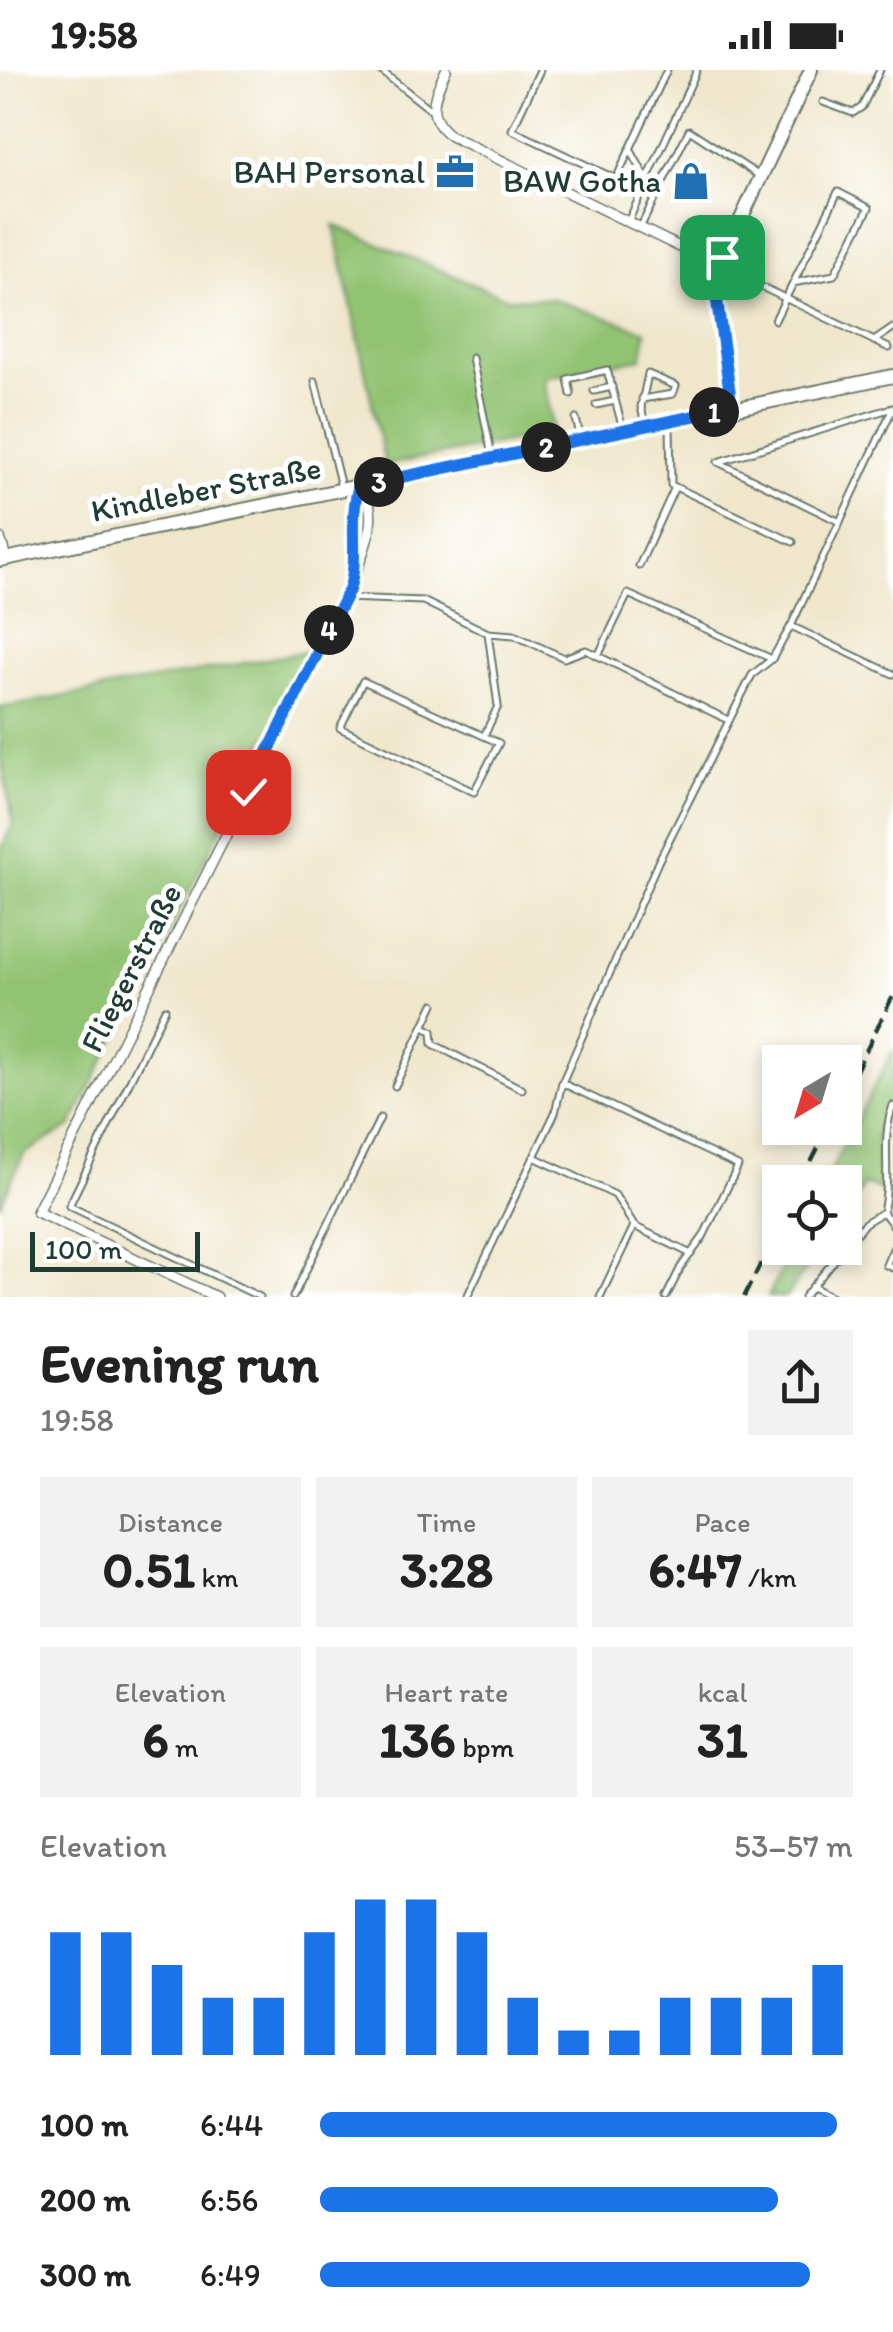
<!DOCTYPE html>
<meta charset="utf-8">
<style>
:root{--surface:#fff;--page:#f2f2f2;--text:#222;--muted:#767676;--accent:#1a73e8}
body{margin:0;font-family:Itim,sans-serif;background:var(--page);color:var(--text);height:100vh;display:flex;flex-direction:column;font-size:38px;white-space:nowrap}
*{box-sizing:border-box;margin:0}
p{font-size:32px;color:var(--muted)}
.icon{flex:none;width:55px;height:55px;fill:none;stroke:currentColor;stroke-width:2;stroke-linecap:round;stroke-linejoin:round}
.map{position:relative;height:1227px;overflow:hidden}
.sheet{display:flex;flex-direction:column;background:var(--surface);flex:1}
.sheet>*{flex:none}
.needle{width:65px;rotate:218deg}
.controls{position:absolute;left:762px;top:975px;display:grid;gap:20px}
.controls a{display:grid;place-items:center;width:100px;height:100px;border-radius:0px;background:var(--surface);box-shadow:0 5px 15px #0003;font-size:50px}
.scale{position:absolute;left:30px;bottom:25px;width:170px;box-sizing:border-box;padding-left:10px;border:5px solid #1f3d34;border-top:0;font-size:28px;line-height:35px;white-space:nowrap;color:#1f3d34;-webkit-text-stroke:8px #fff;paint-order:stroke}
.pin{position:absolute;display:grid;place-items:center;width:85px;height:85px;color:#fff;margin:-42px;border-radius:20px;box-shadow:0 5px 15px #0006}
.km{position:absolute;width:50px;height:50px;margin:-25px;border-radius:50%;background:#222;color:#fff;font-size:28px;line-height:50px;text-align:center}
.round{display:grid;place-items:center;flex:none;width:105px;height:105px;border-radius:0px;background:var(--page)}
.headline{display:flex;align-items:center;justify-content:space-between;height:170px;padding:0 40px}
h1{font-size:55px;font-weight:700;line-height:75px}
.figures{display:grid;grid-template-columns:repeat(3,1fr);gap:15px;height:170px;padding:10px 40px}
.figures div{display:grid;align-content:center;border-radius:0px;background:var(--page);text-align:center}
.figures b{font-size:50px;font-weight:700}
.figures small{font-size:28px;font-weight:400}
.figures p{font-size:28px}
.chart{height:280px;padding:20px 40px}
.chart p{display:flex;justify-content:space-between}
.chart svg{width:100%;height:180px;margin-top:10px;stroke:var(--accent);stroke-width:6}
ul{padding:0 40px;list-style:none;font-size:32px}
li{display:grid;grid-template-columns:160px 120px 1fr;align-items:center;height:75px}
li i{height:25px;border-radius:12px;background:var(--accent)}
.status{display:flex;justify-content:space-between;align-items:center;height:70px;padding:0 50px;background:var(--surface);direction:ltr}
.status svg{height:28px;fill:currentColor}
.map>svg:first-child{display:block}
.green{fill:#92c372;stroke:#588053;stroke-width:2.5}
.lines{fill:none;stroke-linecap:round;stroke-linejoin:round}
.lane-casing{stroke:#687869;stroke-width:9}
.street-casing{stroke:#687869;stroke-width:12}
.secondary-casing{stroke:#687869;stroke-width:16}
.lane{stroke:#fff;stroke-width:5}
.street{stroke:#fff;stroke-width:9}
.secondary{stroke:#fff;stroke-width:12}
.rail{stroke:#1f3d34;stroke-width:4;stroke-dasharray:15 8;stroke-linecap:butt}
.route-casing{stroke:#fff;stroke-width:20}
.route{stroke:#1a73e8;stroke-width:12}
.labels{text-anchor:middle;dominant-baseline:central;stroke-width:10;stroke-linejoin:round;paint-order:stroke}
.poi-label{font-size:32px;fill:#1f3d34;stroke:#fff;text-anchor:end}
.street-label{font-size:32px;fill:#1f3d34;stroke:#fff}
</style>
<div class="status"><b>19:58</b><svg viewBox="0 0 49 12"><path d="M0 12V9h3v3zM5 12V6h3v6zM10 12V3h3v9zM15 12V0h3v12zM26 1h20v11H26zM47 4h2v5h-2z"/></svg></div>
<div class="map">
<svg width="893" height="1227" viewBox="0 0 893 1227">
<rect width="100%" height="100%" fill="#fff"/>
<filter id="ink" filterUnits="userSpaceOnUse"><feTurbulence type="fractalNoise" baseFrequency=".01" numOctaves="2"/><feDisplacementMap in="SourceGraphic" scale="20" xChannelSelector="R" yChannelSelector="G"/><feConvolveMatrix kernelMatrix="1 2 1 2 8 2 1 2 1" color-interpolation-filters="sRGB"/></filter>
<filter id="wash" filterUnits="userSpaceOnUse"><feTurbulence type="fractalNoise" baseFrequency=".0048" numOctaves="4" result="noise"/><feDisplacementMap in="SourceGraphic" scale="40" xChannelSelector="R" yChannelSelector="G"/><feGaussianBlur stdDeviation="2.25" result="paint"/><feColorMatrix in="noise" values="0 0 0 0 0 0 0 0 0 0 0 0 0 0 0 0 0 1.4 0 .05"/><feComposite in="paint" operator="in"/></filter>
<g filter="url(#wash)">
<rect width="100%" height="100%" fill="#efe6cb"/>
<g class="green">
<polygon points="334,155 507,228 553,229 646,261 642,288 544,308 554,363 385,395"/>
<polygon points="310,581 71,1056 24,1084 0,1135 0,782 13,753 0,683 0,638"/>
<polygon points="893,980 893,1027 880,1048 876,1067 880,1120 865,1114 845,1145 845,1112 825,1112"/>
<polygon points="792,1178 821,1178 786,1227 768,1227"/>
</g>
</g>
<g filter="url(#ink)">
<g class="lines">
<g class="lane-casing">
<g id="lane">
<polyline points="380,0 432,41"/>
<polyline points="540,0 512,60 616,109 667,0"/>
<polyline points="823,32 853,43 862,37 880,0"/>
<polyline points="630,79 646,108"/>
<polyline points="628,152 697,0"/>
<polyline points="640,158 689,60 758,105"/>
<polyline points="720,197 889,278"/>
<polyline points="775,250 838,122 869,138 834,205 793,213"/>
<polyline points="874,271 893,258"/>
<polyline points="472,288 492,386"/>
<polyline points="315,311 341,417"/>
<polyline points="594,321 612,317"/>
<polyline points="571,324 568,309 607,300 623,359"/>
<polyline points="642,329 673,324 676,316 648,304 641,337 645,354"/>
<polyline points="596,335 615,331"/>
<polyline points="576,349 581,370"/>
<polyline points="670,353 671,415 793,472"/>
<polyline points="840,452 718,392 892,338"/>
<polyline points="639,496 675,417"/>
<polyline points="345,528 423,531 488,563 514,565 564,588 586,580 728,650"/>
<polyline points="791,556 893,604"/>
<polyline points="598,586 628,524 772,589"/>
<polygon points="363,611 499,673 474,722 340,658"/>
<polyline points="484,666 498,636 488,563"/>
<polyline points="165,939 69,1136 260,1227"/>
<polyline points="424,957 432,961 433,974 522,1019"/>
<polyline points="562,1013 738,1096 703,1167 681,1197 666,1227"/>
<polyline points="395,1016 434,934"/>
<polyline points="534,1087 615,1125 634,1156"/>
<polyline points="883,1142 893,1155"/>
<polyline points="893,1179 886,1195 893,1198"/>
<polyline points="813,1217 833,1227"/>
<polyline points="293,1227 380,1048"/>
<polyline points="467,1227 555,1043 562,1013 658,792 752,605 772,589 791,556 893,338"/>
<polyline points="600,1227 634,1156 691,1184"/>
<path d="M804,1227L865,1153L883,1142C892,1105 880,1069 893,1036"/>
</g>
</g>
<g class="street-casing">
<g id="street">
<path d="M446,0C434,26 424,47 451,66L719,196"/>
<polyline points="0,468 6,488"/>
<polyline points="356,496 354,439 359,416"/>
<path d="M216,1227L37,1142L349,520C359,490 386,444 359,416"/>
</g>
</g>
<g class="secondary-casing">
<g id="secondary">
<polyline points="732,338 716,224 719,196 811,0"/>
<polyline points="0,490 893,306"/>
</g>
</g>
<use href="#lane" class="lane"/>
<use href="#street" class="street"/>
<use href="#secondary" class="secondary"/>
<g class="rail">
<polyline points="845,1023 893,926"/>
<polyline points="801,1112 828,1058"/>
<polyline points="744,1227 780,1155"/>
</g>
</g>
</g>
<g class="lines" filter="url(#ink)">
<g class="route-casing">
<path id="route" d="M248,722L349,520C360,486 348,450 359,416L732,338L716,224L722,187"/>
</g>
<use href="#route" class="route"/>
</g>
<defs>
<g id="office-bare" transform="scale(3)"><path d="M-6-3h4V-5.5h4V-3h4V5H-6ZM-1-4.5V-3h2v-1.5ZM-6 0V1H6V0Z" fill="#1f6fb2" stroke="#fff" stroke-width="2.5" paint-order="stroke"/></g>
<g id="shop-bare" transform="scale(3)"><path d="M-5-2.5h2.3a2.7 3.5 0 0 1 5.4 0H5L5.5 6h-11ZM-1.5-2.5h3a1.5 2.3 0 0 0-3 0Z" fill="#1f6fb2" stroke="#fff" stroke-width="2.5" paint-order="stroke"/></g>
</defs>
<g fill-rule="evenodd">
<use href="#office-bare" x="455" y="102"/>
<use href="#shop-bare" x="691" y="111"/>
</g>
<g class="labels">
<g class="poi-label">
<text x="425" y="102">BAH Personal</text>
<text x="661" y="111">BAW Gotha</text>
</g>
<g class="street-label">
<text transform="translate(206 419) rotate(-11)">Kindleber Straße</text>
<text transform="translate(131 898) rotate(-63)">Fliegerstraße</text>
</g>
</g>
</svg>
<div class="controls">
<a><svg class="needle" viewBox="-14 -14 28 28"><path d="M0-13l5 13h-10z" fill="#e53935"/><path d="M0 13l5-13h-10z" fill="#767676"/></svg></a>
<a><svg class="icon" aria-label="locate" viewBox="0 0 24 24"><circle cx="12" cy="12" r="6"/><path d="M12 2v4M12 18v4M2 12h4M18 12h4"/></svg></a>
</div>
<div class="scale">100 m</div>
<div class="pin" style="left:722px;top:187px;background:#1e9e55"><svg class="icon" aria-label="arrive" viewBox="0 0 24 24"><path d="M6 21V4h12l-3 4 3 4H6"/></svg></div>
<div class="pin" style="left:248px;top:722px;background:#d93025"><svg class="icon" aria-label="check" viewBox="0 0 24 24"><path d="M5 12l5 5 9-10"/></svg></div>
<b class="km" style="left:714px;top:342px">1</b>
<b class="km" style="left:546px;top:377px">2</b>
<b class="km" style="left:379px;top:412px">3</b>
<b class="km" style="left:329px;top:560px">4</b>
</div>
<section class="sheet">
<div class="headline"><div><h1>Evening run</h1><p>19:58</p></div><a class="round"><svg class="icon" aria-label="share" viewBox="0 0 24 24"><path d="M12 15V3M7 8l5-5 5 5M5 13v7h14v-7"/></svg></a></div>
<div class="figures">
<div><p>Distance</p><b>0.51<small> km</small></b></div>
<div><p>Time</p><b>3:28</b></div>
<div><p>Pace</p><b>6:47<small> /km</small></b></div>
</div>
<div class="figures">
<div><p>Elevation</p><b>6<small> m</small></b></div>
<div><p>Heart rate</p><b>136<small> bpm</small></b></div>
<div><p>kcal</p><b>31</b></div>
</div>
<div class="chart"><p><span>Elevation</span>53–57 m</p>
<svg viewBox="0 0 160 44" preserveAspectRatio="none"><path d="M5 44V14M15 44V14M25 44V22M35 44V30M45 44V30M55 44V14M65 44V6M75 44V6M85 44V14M95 44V30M105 44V38M115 44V38M125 44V30M135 44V30M145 44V30M155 44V22"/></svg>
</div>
<ul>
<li><b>100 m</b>6:44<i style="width:97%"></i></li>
<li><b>200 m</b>6:56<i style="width:86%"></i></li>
<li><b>300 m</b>6:49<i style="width:92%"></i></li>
</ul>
</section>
